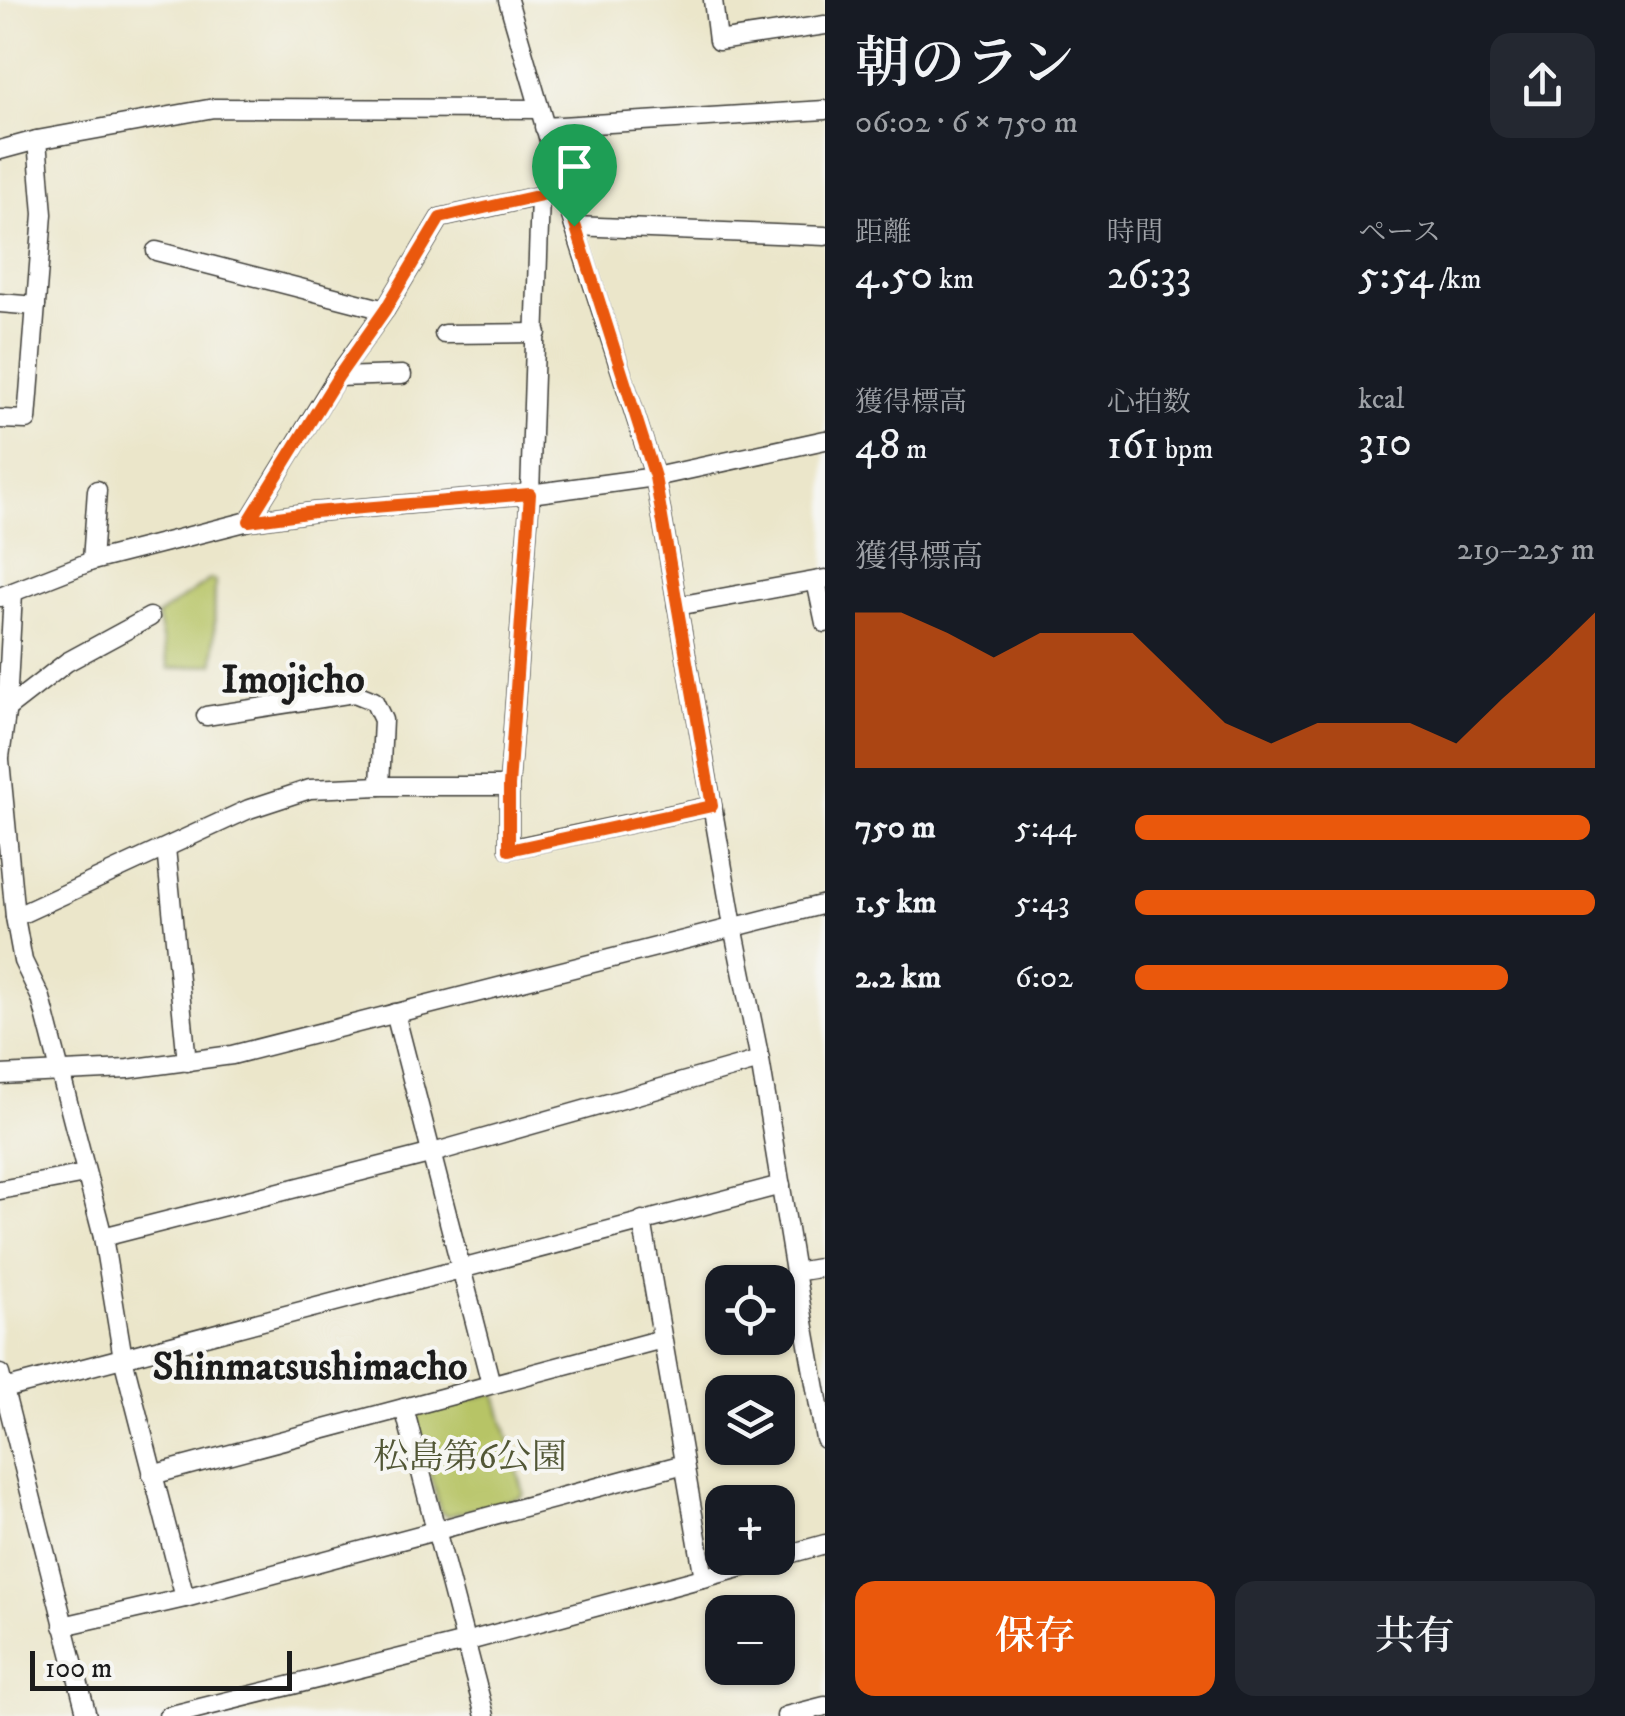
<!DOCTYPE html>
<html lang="ja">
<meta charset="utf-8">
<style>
:root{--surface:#171b24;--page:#242831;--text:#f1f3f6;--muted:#9ea1a6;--accent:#ea580c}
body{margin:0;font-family:"IM FELL DW Pica","Noto Serif JP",serif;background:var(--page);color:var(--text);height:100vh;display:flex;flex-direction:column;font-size:38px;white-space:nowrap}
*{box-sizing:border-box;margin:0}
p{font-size:32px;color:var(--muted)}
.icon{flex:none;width:55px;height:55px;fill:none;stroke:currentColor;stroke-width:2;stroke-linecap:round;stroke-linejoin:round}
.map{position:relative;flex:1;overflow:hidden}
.panel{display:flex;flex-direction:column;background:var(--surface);width:800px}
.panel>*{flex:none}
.controls{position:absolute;left:705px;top:1265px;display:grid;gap:20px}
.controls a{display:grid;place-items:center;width:90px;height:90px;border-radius:20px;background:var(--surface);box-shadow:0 2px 8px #0004;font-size:50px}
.scale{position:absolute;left:30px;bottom:25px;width:262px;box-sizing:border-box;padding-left:10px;border:5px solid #1c1c1c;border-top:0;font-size:28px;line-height:35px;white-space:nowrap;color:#1c1c1c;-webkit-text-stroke:8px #f6f6f2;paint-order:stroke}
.pin{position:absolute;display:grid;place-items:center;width:85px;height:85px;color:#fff;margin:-102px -42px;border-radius:50% 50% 50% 0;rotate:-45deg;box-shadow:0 0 10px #0007}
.pin .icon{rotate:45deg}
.round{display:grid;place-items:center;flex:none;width:105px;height:105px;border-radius:20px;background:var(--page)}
.summary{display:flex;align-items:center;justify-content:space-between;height:170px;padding:0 30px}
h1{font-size:55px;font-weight:600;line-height:75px}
.stats{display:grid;grid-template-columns:repeat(3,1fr);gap:15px;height:170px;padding:10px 30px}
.stats div{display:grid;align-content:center}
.stats b{font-size:42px;font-weight:600}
.stats small{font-size:28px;font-weight:400}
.stats p{font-size:28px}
.chart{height:280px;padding:20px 30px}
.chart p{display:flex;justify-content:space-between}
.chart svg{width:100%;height:180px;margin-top:10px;fill:var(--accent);opacity:.7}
.action{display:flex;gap:20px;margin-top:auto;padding:20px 30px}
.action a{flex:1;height:115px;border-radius:20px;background:var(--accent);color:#fff;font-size:40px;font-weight:600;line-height:115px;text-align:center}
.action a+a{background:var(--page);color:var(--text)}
ul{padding:0 30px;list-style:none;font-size:32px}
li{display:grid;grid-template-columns:160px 120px 1fr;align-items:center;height:75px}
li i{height:25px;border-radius:12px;background:var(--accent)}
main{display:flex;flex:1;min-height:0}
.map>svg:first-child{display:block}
.green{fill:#b7c466;stroke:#6a7041;stroke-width:2.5}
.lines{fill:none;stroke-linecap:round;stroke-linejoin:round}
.minor-casing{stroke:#3b3a36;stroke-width:21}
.minor{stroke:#fff;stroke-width:18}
.route-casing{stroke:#fff;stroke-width:20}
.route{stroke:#ea580c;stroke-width:12}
.labels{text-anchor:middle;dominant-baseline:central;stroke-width:8;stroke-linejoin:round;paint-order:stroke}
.park-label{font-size:35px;fill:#525736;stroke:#f6f6f2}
.quarter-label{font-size:40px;font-weight:bold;fill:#1c1c1c;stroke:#f6f6f2}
</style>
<main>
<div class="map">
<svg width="825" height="1716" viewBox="0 0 825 1716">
<rect width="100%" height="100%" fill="#f6f6f2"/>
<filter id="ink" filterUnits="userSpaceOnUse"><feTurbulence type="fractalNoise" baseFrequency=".01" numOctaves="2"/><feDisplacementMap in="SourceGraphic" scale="20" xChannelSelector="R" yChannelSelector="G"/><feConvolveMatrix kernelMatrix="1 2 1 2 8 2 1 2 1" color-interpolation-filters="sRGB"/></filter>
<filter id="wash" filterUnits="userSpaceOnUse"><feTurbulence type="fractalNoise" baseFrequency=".0048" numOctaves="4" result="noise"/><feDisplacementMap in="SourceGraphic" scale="40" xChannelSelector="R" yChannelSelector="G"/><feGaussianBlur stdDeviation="2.25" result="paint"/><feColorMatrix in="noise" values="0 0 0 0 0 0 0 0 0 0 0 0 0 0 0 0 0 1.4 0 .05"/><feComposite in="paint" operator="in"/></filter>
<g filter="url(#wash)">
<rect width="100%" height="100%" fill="#ebe6ca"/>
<g class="green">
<polygon points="211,579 215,581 214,664 169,669 157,616"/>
<polygon points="493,1393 496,1395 524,1493 521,1497 448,1516 440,1511 416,1422 419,1414"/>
</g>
</g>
<g filter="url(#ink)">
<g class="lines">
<g class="minor-casing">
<g id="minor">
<polyline points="508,0 574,226 655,477 733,926 760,1060 795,1272 825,1439"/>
<polyline points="713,0 718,41 825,25"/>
<polyline points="544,127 825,110"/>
<polyline points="0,150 37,140 214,108 539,109"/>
<polyline points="540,196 530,494 509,786 509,849 712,806"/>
<polyline points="574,226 825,236"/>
<polyline points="156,251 385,310"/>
<polyline points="0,303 36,306"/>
<polyline points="444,334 537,333"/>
<polyline points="337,377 402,375"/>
<polyline points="0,419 27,420 43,214 37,140"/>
<polyline points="249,521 337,377 385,310 440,218 548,194"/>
<polyline points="92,561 97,490"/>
<polyline points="816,581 825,623"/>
<polyline points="0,597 92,561 249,521 314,512 530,494 655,477 825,440"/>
<polyline points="677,606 825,579"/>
<polyline points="0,714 67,662 150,617"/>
<polyline points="206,716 354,693 374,701 383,720 380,786"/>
<polyline points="0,757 7,706 13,592"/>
<polyline points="0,760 15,917"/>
<polyline points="166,848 187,1062"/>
<polyline points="395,1013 491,1384"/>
<polyline points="0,1075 128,1069 232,1055 825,904"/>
<polyline points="0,1190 85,1174"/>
<polyline points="642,1220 704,1578"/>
<polyline points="103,1237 429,1154 760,1060"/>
<polyline points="795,1272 825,1267"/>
<polyline points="0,1374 87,1716"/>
<polyline points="4,1389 781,1185"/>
<polyline points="152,1475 404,1408"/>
<polyline points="778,1557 825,1544"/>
<polyline points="185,1598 123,1358 103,1237 41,998 23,961 15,917 249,809 310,789 380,786 509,786"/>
<polyline points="63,1626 185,1598 684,1464"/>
<polyline points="168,1716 465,1642 777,1558"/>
<polyline points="485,1716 404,1408 662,1339"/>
<polyline points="786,1716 825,1706"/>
</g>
</g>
<use href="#minor" class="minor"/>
</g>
</g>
<g class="lines" filter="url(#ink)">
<g class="route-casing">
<polygon id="route" points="564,190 655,477 712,806 509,850 509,786 530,494 314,512 249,521 338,377 385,310 440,218"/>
</g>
<use href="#route" class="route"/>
</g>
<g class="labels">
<g class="park-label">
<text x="470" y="1458">松島第6公園</text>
</g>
<g class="quarter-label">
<text x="293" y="681">Imojicho</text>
<text x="310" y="1368">Shinmatsushimacho</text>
</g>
</g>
</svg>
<div class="controls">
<a><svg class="icon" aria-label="locate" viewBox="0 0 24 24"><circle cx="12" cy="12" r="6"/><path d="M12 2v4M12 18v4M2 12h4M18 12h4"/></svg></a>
<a><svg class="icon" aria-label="layers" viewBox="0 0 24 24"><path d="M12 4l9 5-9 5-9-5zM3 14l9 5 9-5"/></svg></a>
<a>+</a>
<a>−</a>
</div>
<div class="scale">100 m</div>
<div class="pin" style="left:574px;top:226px;background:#1e9e55"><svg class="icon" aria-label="arrive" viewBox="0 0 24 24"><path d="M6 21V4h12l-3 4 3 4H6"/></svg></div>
</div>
<section class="panel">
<div class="summary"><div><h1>朝のラン</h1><p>06:02 · 6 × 750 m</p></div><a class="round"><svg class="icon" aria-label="share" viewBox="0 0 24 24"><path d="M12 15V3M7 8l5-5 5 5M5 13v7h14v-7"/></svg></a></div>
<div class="stats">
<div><p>距離</p><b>4.50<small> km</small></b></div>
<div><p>時間</p><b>26:33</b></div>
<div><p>ペース</p><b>5:54<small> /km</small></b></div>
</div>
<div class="stats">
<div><p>獲得標高</p><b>48<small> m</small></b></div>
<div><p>心拍数</p><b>161<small> bpm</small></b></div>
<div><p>kcal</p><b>310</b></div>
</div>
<div class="chart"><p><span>獲得標高</span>219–225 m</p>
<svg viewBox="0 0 160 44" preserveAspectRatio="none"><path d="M0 44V6L10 6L20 11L30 17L40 11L50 11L60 11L70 22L80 33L90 38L100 33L110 33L120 33L130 38L140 27L150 17L160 6V44z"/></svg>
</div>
<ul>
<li><b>750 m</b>5:44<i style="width:99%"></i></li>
<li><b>1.5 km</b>5:43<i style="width:100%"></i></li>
<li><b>2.2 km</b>6:02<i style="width:81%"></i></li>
</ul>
<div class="action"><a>保存</a><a>共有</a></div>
</section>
</main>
